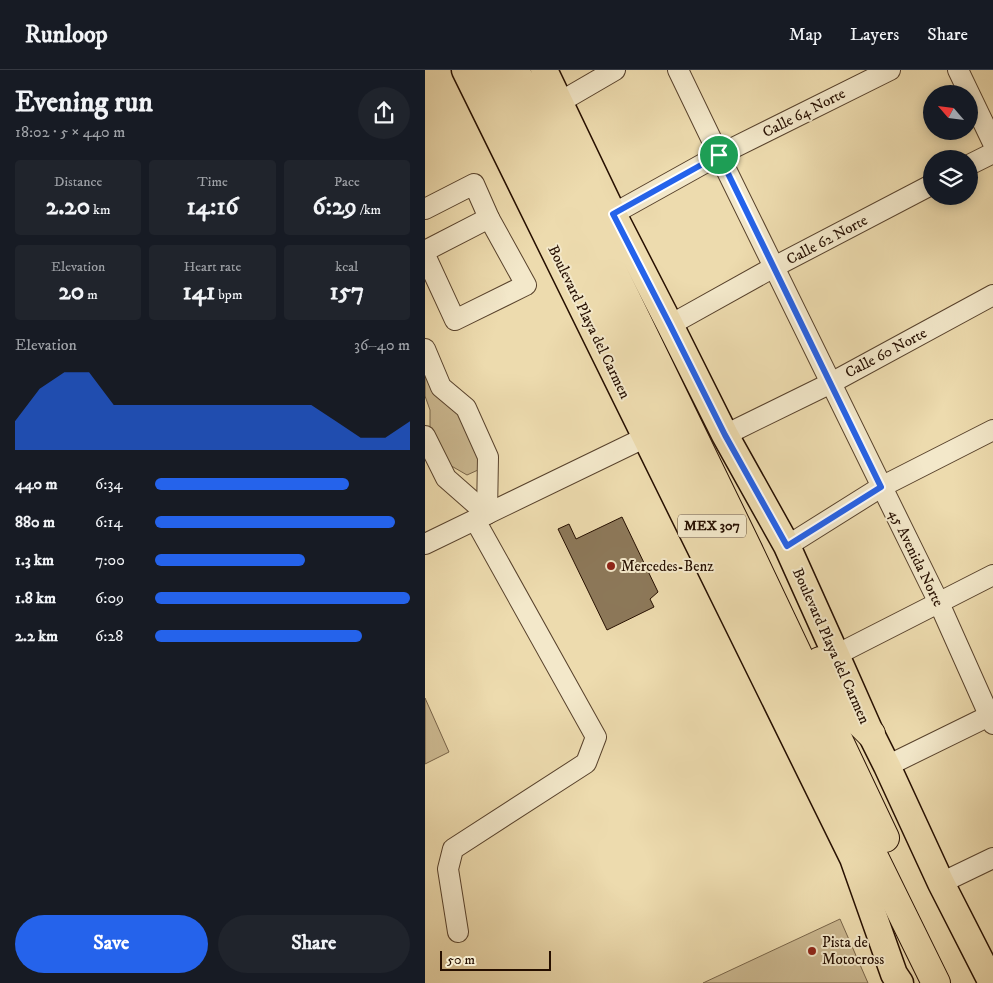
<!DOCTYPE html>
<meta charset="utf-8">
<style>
:root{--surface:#171b24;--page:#20242c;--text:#f1f3f6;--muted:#9ea1a6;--line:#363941;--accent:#2563eb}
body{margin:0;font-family:"IM FELL DW Pica",serif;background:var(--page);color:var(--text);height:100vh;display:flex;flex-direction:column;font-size:19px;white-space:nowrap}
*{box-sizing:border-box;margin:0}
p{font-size:16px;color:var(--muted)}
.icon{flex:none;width:28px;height:28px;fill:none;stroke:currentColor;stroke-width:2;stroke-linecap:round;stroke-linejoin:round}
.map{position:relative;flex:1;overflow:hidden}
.drawer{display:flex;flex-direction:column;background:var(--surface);width:425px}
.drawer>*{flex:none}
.needle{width:32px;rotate:298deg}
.tools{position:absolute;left:498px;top:15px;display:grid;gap:10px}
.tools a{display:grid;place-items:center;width:55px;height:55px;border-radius:50%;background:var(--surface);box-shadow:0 2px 12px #0003;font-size:25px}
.scale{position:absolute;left:15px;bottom:12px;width:111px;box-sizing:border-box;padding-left:5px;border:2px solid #260f00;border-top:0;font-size:14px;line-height:18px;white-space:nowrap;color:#260f00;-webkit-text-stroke:4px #f3e8ca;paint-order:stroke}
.pin{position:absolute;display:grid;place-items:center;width:42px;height:42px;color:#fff;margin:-21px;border:2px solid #fff;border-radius:50%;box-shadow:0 1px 5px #0007}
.round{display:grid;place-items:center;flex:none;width:52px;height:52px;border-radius:26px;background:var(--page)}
.head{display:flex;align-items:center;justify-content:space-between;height:85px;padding:0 15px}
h1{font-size:28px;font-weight:800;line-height:38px}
.figures{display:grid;grid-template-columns:repeat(3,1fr);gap:8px;height:85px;padding:5px 15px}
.figures div{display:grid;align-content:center;border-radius:5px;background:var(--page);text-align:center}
.figures b{font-size:25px;font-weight:800}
.figures small{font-size:14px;font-weight:400}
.figures p{font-size:14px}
.chart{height:140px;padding:10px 15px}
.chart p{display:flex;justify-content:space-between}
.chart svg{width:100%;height:90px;margin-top:5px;fill:var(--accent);opacity:.7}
.cta{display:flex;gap:10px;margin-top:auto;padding:10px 15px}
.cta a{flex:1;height:58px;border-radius:30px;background:var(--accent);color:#fff;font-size:20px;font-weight:800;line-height:58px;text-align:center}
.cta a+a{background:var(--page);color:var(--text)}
ul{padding:0 15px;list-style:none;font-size:16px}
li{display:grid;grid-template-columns:80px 60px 1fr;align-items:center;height:38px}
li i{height:12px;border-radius:6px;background:var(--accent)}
header{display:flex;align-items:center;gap:30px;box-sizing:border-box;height:70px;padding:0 25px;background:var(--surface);border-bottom:1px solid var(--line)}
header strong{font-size:24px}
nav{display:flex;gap:28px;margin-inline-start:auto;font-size:18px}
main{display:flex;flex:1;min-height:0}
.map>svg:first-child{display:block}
.green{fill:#cbb890;stroke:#786448}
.building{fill:#8d795a;stroke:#260f00}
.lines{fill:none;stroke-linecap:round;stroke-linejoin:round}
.minor-casing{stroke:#58422c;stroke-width:22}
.major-casing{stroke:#260f00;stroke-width:29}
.highway-casing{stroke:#260f00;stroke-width:30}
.minor{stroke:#f3e8ca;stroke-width:20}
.major{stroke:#eddbae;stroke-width:26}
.highway{stroke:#eddbae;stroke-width:28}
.route-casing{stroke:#fff;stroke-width:10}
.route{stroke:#2563eb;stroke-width:6}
.poi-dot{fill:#8f2418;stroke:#f3e8ca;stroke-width:2}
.labels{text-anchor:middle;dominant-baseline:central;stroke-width:4;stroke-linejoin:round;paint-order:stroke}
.shield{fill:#f3e8ca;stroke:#64503d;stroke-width:1}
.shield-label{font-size:14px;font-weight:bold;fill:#260f00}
.street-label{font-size:15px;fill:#260f00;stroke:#f3e8ca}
.poi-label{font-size:15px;fill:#260f00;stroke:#f3e8ca;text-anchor:start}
</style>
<header>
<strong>Runloop</strong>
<nav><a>Map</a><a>Layers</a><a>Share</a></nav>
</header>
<main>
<section class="drawer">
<div class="head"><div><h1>Evening run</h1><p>18:02 · 5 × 440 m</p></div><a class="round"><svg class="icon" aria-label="share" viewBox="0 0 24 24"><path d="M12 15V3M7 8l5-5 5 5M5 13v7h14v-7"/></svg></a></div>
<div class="figures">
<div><p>Distance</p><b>2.20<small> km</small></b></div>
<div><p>Time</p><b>14:16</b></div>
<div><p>Pace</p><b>6:29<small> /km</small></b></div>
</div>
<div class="figures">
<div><p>Elevation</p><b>20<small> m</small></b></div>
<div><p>Heart rate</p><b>141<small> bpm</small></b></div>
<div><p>kcal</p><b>157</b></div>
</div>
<div class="chart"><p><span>Elevation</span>36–40 m</p>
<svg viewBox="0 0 160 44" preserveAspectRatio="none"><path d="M0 44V30L10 14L20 6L30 6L40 22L50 22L60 22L70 22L80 22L90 22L100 22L110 22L120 22L130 30L140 38L150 38L160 30V44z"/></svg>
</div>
<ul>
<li><b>440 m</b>6:34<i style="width:76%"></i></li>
<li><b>880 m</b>6:14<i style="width:94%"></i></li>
<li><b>1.3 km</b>7:00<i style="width:59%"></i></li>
<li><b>1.8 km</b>6:09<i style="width:100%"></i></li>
<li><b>2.2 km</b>6:28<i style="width:81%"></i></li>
</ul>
<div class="cta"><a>Save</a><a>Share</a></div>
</section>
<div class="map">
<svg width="568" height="913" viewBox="0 0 568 913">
<rect width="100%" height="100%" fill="#eddbae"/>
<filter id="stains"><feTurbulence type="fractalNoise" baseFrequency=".004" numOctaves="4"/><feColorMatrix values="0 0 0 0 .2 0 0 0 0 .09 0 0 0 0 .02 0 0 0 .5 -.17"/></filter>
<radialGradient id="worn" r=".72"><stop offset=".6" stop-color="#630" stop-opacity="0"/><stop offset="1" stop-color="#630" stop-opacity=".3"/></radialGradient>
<g class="green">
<polygon points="0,299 37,341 55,379 53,400 42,405 23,394 5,357 5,340 0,326"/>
<polygon points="0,628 24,682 0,694"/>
<polygon points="415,849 443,913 278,913"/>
</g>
<polygon class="building" points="197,447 233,522 225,529 229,537 182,560 133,459 144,454 151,469"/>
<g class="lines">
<g class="minor-casing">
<g id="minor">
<polyline points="253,0 294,85 514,533 568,654"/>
<polyline points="533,0 568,73"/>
<polyline points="135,32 190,0"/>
<polyline points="544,95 568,83"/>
<polyline points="0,139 49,114 64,148"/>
<polyline points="188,144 294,85 465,0"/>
<polyline points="0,181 64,148 101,215 30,250 0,185"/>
<polyline points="245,255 349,197 506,115"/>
<polyline points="0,279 16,317 41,338 63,387 62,444"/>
<polyline points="300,365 406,313 568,225"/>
<polyline points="0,366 21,408 62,444"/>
<polyline points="0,474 221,367"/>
<polyline points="362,476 456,417 568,360"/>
<polyline points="411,585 568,505"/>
<polyline points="462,696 568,644"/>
<polyline points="516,813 568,788"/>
<polyline points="33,862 23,799 28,779 161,693 171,667 50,450"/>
</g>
</g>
<g class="major-casing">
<g id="major">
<polyline points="40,0 428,788 469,904 475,913"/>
<polyline points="119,0 188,144 245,255 300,365 362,476 411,585 446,664 462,696 516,813 567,913"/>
</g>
</g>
<g class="highway-casing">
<g id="highway">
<polyline points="62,0 511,913"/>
<polyline points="90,0 322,477 460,768"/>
<polyline points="395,591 423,641 446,664"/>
</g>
</g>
<use href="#minor" class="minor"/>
<use href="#major" class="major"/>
<use href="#highway" class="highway"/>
</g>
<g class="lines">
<g class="route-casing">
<polygon id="route" points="294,85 456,417 362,476 300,365 245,255 188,144"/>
</g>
<use href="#route" class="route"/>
</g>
<g class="poi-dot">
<circle cx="186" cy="496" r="5"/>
<circle cx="387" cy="881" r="5"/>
</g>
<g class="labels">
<rect class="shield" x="253" y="444.5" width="68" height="23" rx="4"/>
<g class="shield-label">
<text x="287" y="456">MEX 307</text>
</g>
<g class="street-label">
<text transform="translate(379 43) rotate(-27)">Calle 64 Norte</text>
<text transform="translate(402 170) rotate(-28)">Calle 62 Norte</text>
<text transform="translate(164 252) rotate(64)">Boulevard Playa del Carmen</text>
<text transform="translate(461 283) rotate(-28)">Calle 60 Norte</text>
<text transform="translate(491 488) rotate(64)">45 Avenida Norte</text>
<text transform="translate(406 576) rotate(66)">Boulevard Playa del Carmen</text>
</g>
<g class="poi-label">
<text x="196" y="496">Mercedes-Benz</text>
<text x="397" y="872">Pista de<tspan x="397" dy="17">Motocross</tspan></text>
</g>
</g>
<rect width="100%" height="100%" filter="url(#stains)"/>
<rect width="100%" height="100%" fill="url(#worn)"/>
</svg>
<div class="tools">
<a><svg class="needle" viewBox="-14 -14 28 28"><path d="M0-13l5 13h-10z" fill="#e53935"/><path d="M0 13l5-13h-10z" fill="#9ea1a6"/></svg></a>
<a><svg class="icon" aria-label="layers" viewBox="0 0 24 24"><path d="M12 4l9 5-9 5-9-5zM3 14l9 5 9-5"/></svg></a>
</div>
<div class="scale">50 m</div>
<div class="pin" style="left:294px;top:85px;background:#1e9e55"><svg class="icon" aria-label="arrive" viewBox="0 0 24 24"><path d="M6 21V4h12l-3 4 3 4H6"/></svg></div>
</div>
</main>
